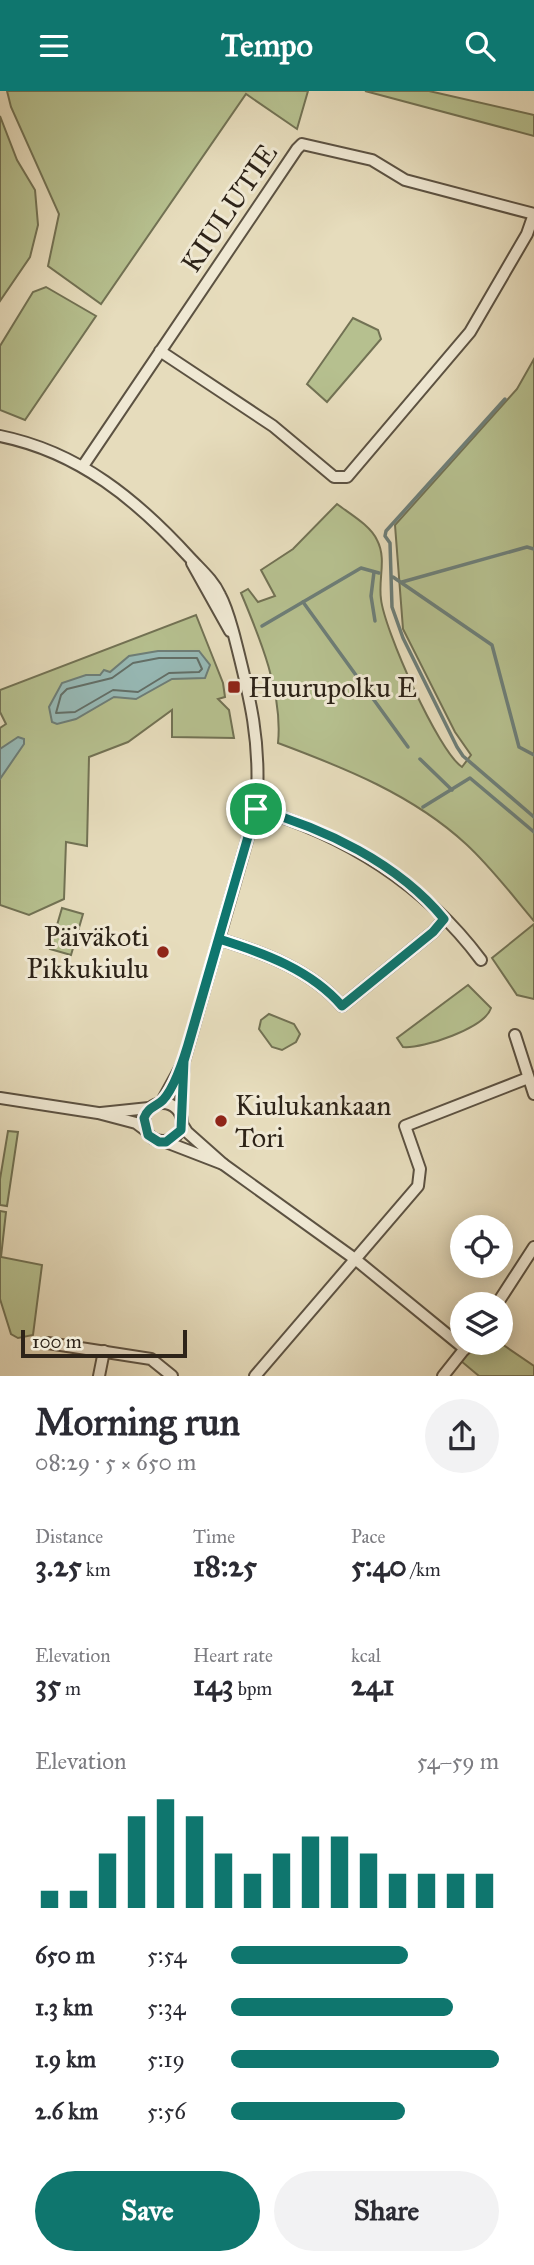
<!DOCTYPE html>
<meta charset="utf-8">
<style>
:root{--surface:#fff;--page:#f2f2f3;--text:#2b2b33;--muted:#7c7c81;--accent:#0f766e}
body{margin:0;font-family:"IM FELL Great Primer",serif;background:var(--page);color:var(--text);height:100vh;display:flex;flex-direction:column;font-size:26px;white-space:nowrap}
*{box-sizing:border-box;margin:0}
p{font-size:23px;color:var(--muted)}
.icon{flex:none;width:38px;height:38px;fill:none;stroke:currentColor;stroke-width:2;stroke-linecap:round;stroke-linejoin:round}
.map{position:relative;height:1285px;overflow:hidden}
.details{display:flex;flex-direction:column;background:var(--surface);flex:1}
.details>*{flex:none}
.tools{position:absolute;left:450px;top:1124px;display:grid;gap:14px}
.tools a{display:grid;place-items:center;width:63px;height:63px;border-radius:50%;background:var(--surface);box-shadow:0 4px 18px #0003;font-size:35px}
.scale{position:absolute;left:21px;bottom:18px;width:166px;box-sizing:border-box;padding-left:7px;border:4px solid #2e2419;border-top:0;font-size:19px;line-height:24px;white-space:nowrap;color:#2e2419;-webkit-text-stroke:5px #efe8d3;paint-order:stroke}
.pin{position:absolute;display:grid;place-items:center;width:60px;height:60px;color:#fff;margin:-30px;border:4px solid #fff;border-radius:50%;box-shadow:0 2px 7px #0007}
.round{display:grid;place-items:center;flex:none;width:74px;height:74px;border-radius:37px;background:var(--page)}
.overview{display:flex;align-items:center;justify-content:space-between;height:119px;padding:0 35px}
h1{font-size:38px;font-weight:800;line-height:52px}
.metrics{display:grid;grid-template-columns:repeat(3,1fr);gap:10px;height:119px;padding:7px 35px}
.metrics div{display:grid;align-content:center}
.metrics b{font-size:30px;font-weight:800}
.metrics small{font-size:19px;font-weight:400}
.metrics p{font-size:19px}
.chart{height:196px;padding:14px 35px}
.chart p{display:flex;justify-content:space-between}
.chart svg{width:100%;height:126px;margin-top:7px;stroke:var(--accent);stroke-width:6}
.action{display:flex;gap:14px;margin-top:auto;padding:14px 35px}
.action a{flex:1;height:80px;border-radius:42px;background:var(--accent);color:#fff;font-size:28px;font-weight:800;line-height:80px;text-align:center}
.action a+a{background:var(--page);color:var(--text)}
ul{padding:0 35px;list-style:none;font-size:23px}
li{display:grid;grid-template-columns:112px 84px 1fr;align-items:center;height:52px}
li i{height:18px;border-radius:9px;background:var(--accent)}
header{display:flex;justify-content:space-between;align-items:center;height:91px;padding:0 35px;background:var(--accent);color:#fff;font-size:32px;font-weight:800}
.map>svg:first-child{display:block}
.green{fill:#b6c08f;stroke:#727254;stroke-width:2}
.water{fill:#97bab7;stroke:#6d7e78;stroke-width:2}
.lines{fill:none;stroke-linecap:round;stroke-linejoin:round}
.shore{stroke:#626f68;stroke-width:2}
.stream{stroke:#6d7e78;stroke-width:3.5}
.street-casing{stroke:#5c5242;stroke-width:14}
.street{stroke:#efe8d3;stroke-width:10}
.route-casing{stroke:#fff;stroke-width:14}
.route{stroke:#0f766e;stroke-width:9}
.poi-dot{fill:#8f2418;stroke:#efe8d3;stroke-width:2.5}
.labels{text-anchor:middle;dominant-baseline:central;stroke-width:6;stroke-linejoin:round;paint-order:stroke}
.street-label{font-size:28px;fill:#2e2419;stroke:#efe8d3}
.poi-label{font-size:28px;fill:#2e2419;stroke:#efe8d3;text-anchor:start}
</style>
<header><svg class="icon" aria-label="menu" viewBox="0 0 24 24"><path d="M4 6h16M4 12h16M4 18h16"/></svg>Tempo<svg class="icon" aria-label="search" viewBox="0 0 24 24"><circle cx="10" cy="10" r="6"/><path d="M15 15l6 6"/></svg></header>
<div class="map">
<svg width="534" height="1285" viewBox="0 0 534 1285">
<rect width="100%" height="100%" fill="#e6dcbc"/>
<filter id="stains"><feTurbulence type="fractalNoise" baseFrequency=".00286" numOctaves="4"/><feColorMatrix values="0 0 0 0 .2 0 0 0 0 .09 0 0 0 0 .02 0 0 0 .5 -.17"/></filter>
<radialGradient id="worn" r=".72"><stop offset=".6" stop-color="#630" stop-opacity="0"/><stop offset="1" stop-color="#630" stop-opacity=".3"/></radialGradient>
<g class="green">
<polygon points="7,0 308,0 297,38 246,3 101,213 48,175 59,123 11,16"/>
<polygon points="365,0 429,0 534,24 534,45"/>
<polygon points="0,25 17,69 35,99 38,134 30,166 0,210"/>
<polygon points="46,196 96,225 25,329 0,319 0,255 33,201"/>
<polygon points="353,227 378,239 381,248 327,311 307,293"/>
<path d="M534,268V830C512,804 491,776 466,753C413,704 345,677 278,652C283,603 260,547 241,502L248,498L258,511L275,505L261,479L293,458L337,413C350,423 370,434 377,449C387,468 378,488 381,508C384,538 438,660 462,676L471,664L455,641L403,538L395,434L517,298Z"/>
<polygon points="196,524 223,592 225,606 218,608 229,619 234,647 172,646 172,619 128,651 89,666 87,755 66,751 64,808 29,824 0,814 0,637 6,633 0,621 0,599"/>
<polygon points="62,817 83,823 71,864 50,858"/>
<polygon points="534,833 534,908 517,904 492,867"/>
<path d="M468,894L491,917C485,937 423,958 403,956L397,947Z"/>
<polygon points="269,923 294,933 300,943 296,951 282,959 272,956 259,938 261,929"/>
<polygon points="8,1040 18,1041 7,1115 0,1114 0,1088"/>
<polygon points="0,1120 6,1121 1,1166 42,1174 33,1244 18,1247 11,1243 0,1208"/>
<polygon points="477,1251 499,1251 534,1275 534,1285 479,1285 461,1270"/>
</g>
<g class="water">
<polygon points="158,560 199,560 210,574 205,587 172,588 136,608 114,606 76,628 57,633 52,631 49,616 62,592 86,584 100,584 104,579 110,581 129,565"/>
<polygon points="18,646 24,648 24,653 0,688 0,658"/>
</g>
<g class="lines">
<polygon class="shore" points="159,567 197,567 202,578 199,581 169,582 138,601 113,599 75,621 56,622 61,604 67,598 112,587 133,572"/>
<g class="stream">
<polyline points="505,308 386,440 385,445 390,452 392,516 403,547 457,656 463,665 534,726"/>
<polyline points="374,481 371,505 375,530"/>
<polyline points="393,486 492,554 519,656 534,664"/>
<polyline points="402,491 527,456 534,458"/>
<polyline points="303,511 408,656"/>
<polyline points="262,535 361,477 379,482"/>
<polyline points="420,668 452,699"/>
<polyline points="423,716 470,687 534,741"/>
</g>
<g class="street-casing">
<g id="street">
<path d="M0,345C79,361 137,409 190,467C201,479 213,489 220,504C227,517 230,530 234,544C250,606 262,653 256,718L184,970L161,1012"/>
<polyline points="83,375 297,58 302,53 372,69 405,89 534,123 527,143 470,241 347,386 334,386 273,335 160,260"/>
<polyline points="192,472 230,540"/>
<path d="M256,718C345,743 425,794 481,869"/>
<path d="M219,848C264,862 311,879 342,915L433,841L444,828"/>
<polyline points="515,944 534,1003"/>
<polyline points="0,1007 98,1022 136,1032 144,1038"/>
<circle cx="163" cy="1031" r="19"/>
<polyline points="101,1022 149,1017"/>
<polyline points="180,1022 184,970"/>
<polyline points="166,1051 223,1073 187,1041 182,1033"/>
<polyline points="223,1073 355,1168 465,1258"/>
<polyline points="497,1213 534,1156"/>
<polyline points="48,1252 151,1268 172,1285"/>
<polyline points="99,1285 104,1260"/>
<polyline points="255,1285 418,1095 420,1078 405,1035 528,987"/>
<polyline points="443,1285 470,1251"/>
</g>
</g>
<use href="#street" class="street"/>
</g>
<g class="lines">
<g class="route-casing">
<path id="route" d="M256,718L191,943C186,961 176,995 163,1009C156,1016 148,1016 144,1027L148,1044L159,1051H166L181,1039L184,970L219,848C264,862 311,879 342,915L433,841L444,828C398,772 324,737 256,718"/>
</g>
<use href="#route" class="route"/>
</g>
<g class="poi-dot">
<rect x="227" y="589" width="14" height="14" rx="3.5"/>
<circle cx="163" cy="861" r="7"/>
<circle cx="221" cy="1030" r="7"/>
</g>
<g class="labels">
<g class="street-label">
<text transform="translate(229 117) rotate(-56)">KIULUTIE</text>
</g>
<g class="poi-label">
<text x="248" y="596">Huurupolku E</text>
<text x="149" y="845" text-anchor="end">Päiväkoti<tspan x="149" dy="32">Pikkukiulu</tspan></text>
<text x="235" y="1014">Kiulukankaan<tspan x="235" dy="32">Tori</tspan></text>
</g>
</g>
<rect width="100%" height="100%" filter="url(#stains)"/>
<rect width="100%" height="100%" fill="url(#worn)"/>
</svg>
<div class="tools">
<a><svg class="icon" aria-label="locate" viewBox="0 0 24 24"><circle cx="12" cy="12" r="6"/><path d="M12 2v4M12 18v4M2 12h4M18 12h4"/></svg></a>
<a><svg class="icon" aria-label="layers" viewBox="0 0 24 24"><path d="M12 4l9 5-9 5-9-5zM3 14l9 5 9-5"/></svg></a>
</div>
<div class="scale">100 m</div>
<div class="pin" style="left:256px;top:718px;background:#1e9e55"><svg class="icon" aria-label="arrive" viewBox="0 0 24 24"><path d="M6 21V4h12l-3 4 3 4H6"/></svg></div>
</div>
<section class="details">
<div class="overview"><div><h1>Morning run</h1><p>08:29 · 5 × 650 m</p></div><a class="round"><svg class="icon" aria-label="share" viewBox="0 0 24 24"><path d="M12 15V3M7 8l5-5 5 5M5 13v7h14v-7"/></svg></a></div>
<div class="metrics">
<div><p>Distance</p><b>3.25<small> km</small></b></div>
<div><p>Time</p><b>18:25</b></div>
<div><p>Pace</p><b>5:40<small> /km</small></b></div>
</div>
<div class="metrics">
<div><p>Elevation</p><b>35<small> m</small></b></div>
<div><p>Heart rate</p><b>143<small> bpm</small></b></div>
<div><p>kcal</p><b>241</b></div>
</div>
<div class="chart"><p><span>Elevation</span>54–59 m</p>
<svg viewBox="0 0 160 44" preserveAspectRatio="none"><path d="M5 44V38M15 44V38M25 44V25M35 44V12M45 44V6M55 44V12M65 44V25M75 44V32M85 44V25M95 44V19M105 44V19M115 44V25M125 44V32M135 44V32M145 44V32M155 44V32"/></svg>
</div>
<ul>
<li><b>650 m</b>5:54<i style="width:66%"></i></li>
<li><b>1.3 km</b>5:34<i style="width:83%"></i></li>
<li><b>1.9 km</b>5:19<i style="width:100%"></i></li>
<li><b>2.6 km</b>5:56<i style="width:65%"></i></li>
</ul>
<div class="action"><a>Save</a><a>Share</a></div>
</section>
